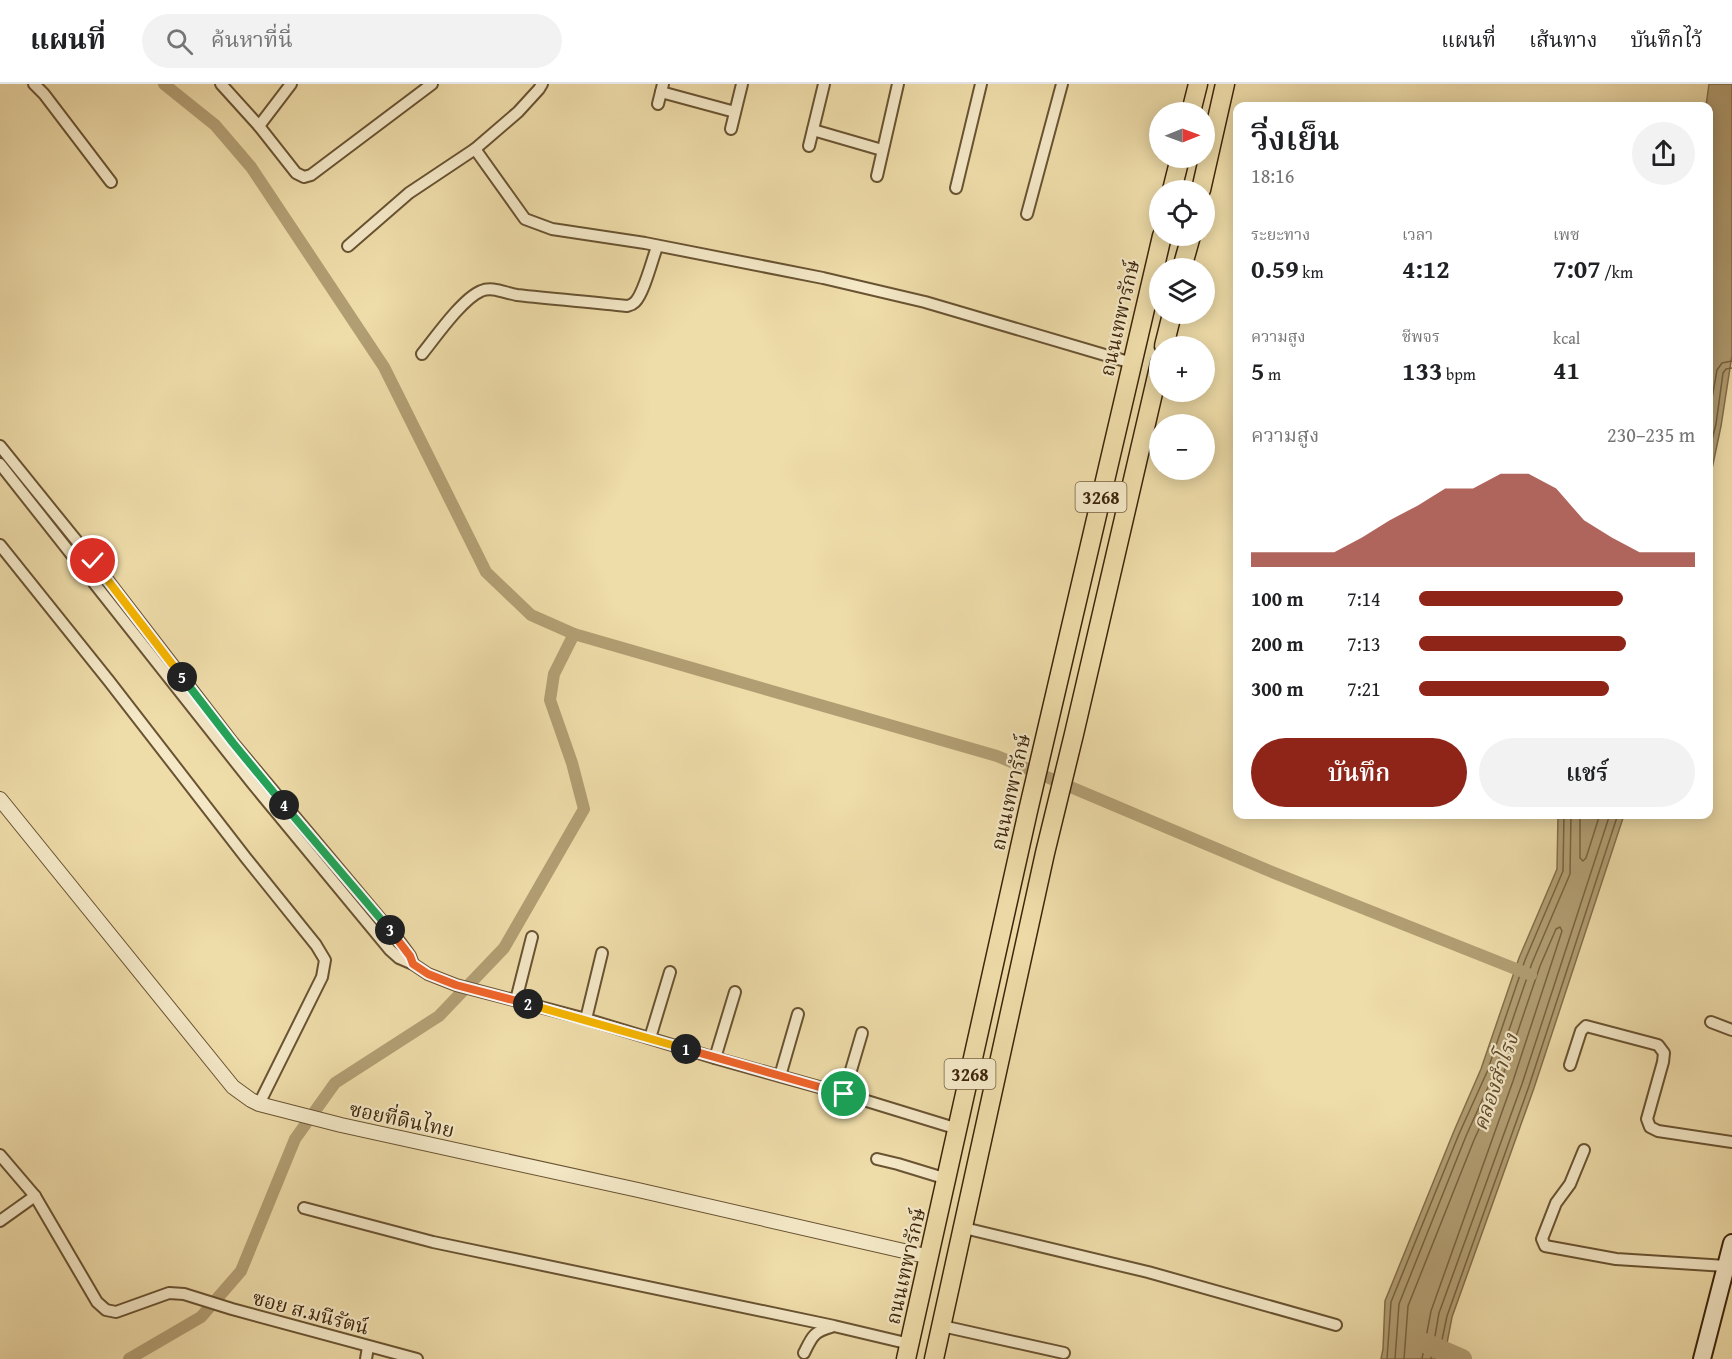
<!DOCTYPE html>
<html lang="th">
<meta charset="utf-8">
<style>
:root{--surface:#fff;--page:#f2f2f2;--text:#202124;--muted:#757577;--line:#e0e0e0;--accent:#8f2418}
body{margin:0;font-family:"Gentium Book Plus","Noto Serif Thai",serif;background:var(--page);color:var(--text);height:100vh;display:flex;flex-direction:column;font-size:22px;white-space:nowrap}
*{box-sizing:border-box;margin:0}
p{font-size:20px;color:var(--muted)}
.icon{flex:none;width:33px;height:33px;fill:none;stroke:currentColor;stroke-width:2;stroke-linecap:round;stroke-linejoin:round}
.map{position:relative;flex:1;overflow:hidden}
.drawer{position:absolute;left:1233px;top:18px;width:480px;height:717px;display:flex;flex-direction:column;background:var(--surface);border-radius:12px;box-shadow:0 3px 15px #0003}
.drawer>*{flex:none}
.needle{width:39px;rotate:89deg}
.tools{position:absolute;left:1149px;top:18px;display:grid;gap:12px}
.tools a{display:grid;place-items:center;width:66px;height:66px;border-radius:50%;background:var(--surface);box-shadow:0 3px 15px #0003;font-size:30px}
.pin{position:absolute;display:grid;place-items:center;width:51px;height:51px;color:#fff;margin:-26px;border:3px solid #fff;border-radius:50%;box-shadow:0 2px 6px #0007}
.km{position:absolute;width:30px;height:30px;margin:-15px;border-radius:50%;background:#222;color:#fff;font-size:16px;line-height:30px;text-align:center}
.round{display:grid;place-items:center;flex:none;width:63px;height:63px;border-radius:32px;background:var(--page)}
.head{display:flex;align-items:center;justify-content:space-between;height:102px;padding:0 18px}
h1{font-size:33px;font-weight:600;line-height:45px}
.stats{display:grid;grid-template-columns:repeat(3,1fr);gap:9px;height:102px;padding:6px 18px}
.stats div{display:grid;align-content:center}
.stats b{font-size:26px;font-weight:600}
.stats small{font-size:16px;font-weight:400}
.stats p{font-size:16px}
.chart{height:168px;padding:12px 18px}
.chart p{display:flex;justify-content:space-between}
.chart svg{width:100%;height:108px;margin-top:6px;fill:var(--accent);opacity:.7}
.button{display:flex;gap:12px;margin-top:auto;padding:12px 18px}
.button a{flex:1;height:69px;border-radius:36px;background:var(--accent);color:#fff;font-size:24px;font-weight:600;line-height:69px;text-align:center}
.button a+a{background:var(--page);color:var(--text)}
ul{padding:0 18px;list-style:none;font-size:20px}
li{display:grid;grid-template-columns:96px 72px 1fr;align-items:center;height:45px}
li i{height:15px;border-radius:8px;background:var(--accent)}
header{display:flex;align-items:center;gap:36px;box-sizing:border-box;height:84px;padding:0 30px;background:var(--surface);border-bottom:2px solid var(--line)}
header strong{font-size:28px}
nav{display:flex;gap:33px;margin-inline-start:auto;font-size:21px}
.search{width:420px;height:54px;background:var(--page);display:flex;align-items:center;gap:15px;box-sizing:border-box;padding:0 21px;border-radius:33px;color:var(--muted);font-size:22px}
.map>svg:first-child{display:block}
.water{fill:#b29e73;stroke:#836e49;stroke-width:1.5}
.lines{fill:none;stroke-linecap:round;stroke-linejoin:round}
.shore{stroke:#78623f;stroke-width:1.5}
.canal{stroke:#b29e73;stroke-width:12}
.river{stroke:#b29e73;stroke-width:20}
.minor-casing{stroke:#695332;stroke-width:14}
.tertiary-casing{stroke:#695332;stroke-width:16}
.secondary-casing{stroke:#3d250b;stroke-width:20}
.primary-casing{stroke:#3d250b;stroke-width:21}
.minor{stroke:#f4e8c7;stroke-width:10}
.tertiary{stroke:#f4e8c7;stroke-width:14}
.secondary{stroke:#f4e8c7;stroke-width:16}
.primary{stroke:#eedca9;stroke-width:18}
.split-1-casing{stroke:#fff;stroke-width:12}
.split-2-casing{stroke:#fff;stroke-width:12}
.split-3-casing{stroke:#fff;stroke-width:12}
.split-4-casing{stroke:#fff;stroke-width:12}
.split-5-casing{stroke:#fff;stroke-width:12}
.split-6-casing{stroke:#fff;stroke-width:12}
.split-1{stroke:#f0652b;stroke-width:8}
.split-2{stroke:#f5b400;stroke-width:8}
.split-3{stroke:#f0652b;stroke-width:8}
.split-4{stroke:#22a559;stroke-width:8}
.split-5{stroke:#22a559;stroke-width:8}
.split-6{stroke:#f5b400;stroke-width:8}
.labels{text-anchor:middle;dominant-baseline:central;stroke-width:4.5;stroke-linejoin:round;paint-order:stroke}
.shield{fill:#f4e8c7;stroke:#746043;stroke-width:1.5}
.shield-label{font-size:18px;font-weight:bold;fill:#3d250b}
.street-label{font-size:20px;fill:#3d250b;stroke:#f4e8c7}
.water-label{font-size:21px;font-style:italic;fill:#60492a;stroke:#f4e8c7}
</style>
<header>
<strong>แผนที่</strong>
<div class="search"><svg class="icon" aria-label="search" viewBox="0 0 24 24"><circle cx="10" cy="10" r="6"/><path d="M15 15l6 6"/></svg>ค้นหาที่นี่</div>
<nav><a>แผนที่</a><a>เส้นทาง</a><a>บันทึกไว้</a></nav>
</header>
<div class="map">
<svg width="1732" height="1275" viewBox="0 0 1732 1275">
<rect width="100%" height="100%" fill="#eedca9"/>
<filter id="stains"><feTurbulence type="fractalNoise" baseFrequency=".00333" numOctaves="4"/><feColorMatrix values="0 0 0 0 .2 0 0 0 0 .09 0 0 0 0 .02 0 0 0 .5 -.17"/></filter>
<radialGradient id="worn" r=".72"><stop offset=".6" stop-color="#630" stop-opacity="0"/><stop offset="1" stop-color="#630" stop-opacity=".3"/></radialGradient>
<g class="water">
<polygon points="1709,0 1732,0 1732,271 1721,342 1709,399 1708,22 1706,22"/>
<polygon points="1558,731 1624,731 1534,1004 1452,1233 1444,1275 1381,1275 1383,1265 1385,1217 1454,1047 1481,985 1519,874 1557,785"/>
</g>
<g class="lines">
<g class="shore">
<polyline points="1708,337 1717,286 1722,279 1732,277"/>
<polyline points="1708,372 1716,340 1723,289 1726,285 1732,284"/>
<polyline points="1580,730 1580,774 1583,777 1586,774 1600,730"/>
<polyline points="1387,1275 1391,1218 1459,1050 1487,988 1525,876 1563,787 1564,730"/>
<polyline points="1395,1275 1399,1220 1466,1052 1494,990 1532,879 1570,790 1571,730"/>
<polyline points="1404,1275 1408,1222 1474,1056 1502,994 1540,882 1556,845 1560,843 1562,847 1513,997 1431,1227 1422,1275"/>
<polyline points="1431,1275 1439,1229 1522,1000 1610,730"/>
<polyline points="1438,1275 1447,1232 1529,1002 1618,730"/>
</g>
<g class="canal">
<polyline points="164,0 215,41 251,83 384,283 486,488 531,531 574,550 997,672 1272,788 1531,891"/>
<polyline points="129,1275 201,1233 241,1187 295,1055 335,999 439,932 504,864 584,725 572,679 550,616 554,590 574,550"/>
</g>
<polyline class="river" points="1425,1259 1462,1275"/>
<g class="minor-casing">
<g id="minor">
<polyline points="34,0 44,10 111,98"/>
<polyline points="221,0 259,42 296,89 304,93 311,91 432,0"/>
<polyline points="661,8 735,28"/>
<polyline points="658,20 663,0"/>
<polyline points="259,42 291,0"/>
<polyline points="731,45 742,0"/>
<polyline points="813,46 882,66"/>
<polyline points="809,62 824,0"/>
<polyline points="475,65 525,135 552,145 645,159 823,194 925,218 1132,279"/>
<polyline points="877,92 898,0"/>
<polyline points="956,104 981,0"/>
<polyline points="1027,130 1062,0"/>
<polyline points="348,162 409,109 475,65 518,28 539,5 542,0"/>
<path d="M422,270C435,254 462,215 481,207C492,202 505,209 517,211C553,215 590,218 627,222C631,221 632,221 635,218C644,209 652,176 657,163"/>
<polyline points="0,362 93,477 233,659 399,857 410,872 413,880"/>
<polyline points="0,380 252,699 390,866 399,874 413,880 428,890 456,901 586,935 715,974 844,1010 958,1045"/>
<polyline points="0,461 109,597 246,774 316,861 325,876 322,893 259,1020"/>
<polyline points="516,916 532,853"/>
<polyline points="586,935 602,869"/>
<polyline points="1711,938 1732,946"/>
<polyline points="650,954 670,888"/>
<polyline points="715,974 735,908"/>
<polyline points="1570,981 1581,947 1586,942 1658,961 1664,969 1663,978 1647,1035 1650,1043 1658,1047 1732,1058"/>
<polyline points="780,992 798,930"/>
<polyline points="844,1010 862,949"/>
<polyline points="1584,1066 1570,1100 1556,1119 1542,1155 1545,1162 1616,1175 1726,1182"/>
<polyline points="0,1071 35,1112 97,1218 106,1226 116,1228 169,1209 184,1210 232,1225 417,1275"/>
<polyline points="877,1075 898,1080 947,1095"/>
<polyline points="304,1124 433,1158 834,1242 910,1260"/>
<polyline points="0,1137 35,1112"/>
<polyline points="964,1144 1148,1188 1336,1241"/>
<polyline points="942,1242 1064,1269"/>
<path d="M804,1269C812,1253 813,1248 831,1243"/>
<polyline points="366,1275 368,1263"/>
</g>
</g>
<g class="tertiary-casing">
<polyline id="tertiary" points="0,715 233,1003 251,1016 259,1020 341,1041 638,1106 930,1173"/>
</g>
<g class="secondary-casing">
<polyline id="secondary" points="1702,1275 1732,1159"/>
</g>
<g class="primary-casing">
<g id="primary">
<polyline points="1191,28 1198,0"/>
<polyline points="1172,106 1180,74"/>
<polyline points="1201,106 1225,0"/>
<polyline points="1182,184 1191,152"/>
<polyline points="1164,262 1172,230"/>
<polyline points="906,1275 1028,727 1162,152"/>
<polyline points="934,1275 1045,769 1074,650 1160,279"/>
</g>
</g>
<use href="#minor" class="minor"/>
<use href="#tertiary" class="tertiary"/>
<use href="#secondary" class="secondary"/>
<use href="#primary" class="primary"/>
</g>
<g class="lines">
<g class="split-1-casing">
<polyline id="split-1" points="686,965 844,1010"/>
</g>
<g class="split-2-casing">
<polyline id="split-2" points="528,920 686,965"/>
</g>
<g class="split-3-casing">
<polyline id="split-3" points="390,846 410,872 413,880 428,890 456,901 528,920"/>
</g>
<g class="split-4-casing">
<polyline id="split-4" points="284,721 390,846"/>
</g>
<g class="split-5-casing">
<polyline id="split-5" points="182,593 233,659 284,721"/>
</g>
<g class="split-6-casing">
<polyline id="split-6" points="93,477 182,593"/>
</g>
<use href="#split-1" class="split-1"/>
<use href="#split-2" class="split-2"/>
<use href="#split-3" class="split-3"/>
<use href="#split-4" class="split-4"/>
<use href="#split-5" class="split-5"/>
<use href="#split-6" class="split-6"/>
</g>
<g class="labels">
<g class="shield">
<rect x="1075.5" y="398" width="51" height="30" rx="4.5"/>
<rect x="944.5" y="975" width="51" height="30" rx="4.5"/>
</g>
<g class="shield-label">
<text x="1101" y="413">3268</text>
<text x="970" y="990">3268</text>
</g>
<g class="street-label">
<text transform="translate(1119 234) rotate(-77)">ถนนเทพารักษ์</text>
<text transform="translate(1010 708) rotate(-77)">ถนนเทพารักษ์</text>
<text transform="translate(402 1035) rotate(12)">ซอยที่ดินไทย</text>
<text transform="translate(905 1182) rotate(-77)">ถนนเทพารักษ์</text>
<text transform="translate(311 1228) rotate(15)">ซอย ส.มนีรัตน์</text>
</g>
<g class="water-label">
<text transform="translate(1495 998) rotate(-71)">คลองสำโรง</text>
</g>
</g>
<rect width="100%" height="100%" filter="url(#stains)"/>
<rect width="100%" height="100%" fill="url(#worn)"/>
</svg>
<div class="tools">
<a><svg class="needle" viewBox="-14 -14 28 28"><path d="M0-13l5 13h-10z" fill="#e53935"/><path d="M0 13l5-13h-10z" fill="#757577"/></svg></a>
<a><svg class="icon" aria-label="locate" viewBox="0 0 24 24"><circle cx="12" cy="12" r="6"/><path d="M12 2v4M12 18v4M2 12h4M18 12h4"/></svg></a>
<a><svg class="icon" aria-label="layers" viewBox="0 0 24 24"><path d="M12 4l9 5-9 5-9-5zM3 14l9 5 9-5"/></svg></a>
<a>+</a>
<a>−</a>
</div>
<div class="pin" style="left:844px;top:1010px;background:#1e9e55"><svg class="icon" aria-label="arrive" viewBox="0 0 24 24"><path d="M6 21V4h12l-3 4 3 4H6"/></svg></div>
<div class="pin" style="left:93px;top:477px;background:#d93025"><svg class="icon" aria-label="check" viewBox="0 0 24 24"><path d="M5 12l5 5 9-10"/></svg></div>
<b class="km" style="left:686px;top:965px">1</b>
<b class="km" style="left:528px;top:920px">2</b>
<b class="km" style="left:390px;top:846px">3</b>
<b class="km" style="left:284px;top:721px">4</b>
<b class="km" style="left:182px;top:593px">5</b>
<section class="drawer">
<div class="head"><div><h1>วิ่งเย็น</h1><p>18:16</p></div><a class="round"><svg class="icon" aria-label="share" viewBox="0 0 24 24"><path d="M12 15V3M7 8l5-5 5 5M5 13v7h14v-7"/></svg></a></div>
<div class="stats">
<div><p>ระยะทาง</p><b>0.59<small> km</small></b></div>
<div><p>เวลา</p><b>4:12</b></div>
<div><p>เพซ</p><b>7:07<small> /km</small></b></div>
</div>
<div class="stats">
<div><p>ความสูง</p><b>5<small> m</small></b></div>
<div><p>ชีพจร</p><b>133<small> bpm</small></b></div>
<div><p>kcal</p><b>41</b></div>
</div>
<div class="chart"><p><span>ความสูง</span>230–235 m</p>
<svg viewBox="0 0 160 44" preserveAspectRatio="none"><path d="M0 44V38L10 38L20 38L30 38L40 32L50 25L60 19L70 12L80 12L90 6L100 6L110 12L120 25L130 32L140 38L150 38L160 38V44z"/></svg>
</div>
<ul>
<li><b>100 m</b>7:14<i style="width:74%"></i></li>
<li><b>200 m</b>7:13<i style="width:75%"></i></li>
<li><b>300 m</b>7:21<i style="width:69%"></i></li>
</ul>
<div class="button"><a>บันทึก</a><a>แชร์</a></div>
</section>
</div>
